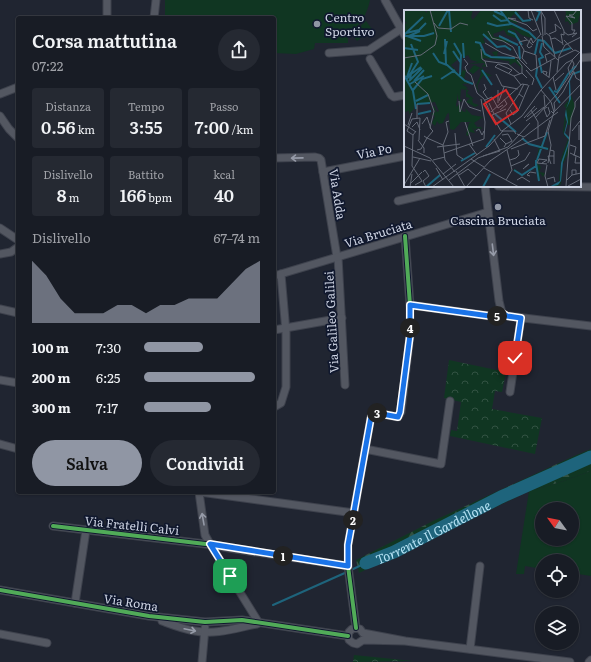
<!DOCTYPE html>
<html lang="it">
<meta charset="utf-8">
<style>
:root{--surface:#181c25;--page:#252932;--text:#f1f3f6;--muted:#9fa1a7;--line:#363a42;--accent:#9096a4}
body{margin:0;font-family:Literata,serif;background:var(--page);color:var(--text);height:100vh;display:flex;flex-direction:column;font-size:15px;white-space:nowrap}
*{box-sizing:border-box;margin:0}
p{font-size:13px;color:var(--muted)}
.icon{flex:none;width:22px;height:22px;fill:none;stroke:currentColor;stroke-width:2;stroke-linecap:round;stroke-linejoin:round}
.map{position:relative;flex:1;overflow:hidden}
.drawer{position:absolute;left:16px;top:16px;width:260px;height:478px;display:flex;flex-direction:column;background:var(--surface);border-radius:4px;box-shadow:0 1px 3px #0004,0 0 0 1px var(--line)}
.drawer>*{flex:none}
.needle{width:26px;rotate:303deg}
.fabs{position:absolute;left:535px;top:502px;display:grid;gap:8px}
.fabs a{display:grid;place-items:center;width:44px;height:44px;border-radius:50%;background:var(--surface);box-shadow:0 1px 3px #0004,0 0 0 1px var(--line);font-size:20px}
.pin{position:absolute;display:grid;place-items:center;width:34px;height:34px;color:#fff;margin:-17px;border-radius:8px;box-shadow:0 2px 6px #0006}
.km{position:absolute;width:20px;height:20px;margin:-10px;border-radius:50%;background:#222;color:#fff;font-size:11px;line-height:20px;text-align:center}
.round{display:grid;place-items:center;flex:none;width:42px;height:42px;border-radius:21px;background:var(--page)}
.summary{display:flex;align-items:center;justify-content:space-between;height:68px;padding:0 16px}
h1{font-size:18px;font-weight:600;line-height:30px}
.figures{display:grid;grid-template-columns:repeat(3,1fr);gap:6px;height:68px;padding:4px 16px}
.figures div{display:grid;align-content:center;border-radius:4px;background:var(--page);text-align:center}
.figures b{font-size:17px;font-weight:600}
.figures small{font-size:11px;font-weight:400}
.figures p{font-size:11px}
.chart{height:112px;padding:8px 16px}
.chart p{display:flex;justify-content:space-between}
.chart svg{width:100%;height:72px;margin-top:4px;fill:var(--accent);opacity:.7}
.action{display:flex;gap:8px;margin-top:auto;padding:8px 16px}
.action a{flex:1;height:46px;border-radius:24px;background:var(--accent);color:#111;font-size:16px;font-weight:600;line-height:46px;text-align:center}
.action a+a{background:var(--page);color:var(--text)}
ul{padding:0 16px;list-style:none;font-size:13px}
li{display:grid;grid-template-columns:64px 48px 1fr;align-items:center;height:30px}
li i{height:10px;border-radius:5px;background:var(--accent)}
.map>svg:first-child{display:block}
.forest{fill:url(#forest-firs)}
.park{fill:url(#park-crowns)}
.garden{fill:#103622;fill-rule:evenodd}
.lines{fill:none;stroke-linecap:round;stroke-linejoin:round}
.stream{stroke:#1e647c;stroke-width:2}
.river{stroke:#1e647c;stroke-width:13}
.street-casing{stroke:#3e424d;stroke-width:9}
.street{stroke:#535761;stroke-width:7}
.cycleway-casing{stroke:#10182e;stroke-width:6}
.cycleway{stroke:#51ab58;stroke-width:4}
.oneway{stroke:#969ba8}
.route-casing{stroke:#fff;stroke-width:8}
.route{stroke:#1a73e8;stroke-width:5}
.poi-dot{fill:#9096a4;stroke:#10182e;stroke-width:1.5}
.labels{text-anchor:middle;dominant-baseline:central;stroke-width:3.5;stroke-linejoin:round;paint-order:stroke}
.poi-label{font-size:12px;fill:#cdd3e2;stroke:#10182e;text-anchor:start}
.street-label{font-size:12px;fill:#cdd3e2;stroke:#10182e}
.water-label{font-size:13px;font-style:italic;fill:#b7e3f5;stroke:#10182e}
.inset-river{fill:none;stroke:#1e647c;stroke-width:2}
.inset-road{fill:none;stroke:#656b78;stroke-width:1}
.view{fill:#d62828;fill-opacity:0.15;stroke:#d62828;stroke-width:2}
.inset-edge{fill:none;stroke:#cdd3e2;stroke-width:2}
</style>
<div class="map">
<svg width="591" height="662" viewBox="0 0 591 662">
<defs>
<pattern id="forest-firs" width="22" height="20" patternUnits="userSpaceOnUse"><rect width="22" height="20" fill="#103622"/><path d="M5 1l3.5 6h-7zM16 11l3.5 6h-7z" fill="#325242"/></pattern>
<pattern id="park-crowns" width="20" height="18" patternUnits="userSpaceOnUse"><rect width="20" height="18" fill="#103622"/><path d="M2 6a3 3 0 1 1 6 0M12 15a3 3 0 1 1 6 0" fill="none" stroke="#325242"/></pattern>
</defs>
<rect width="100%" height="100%" fill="#202531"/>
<polygon class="forest" points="591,449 591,471 558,483 529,491 359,573 356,560 433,521 574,456"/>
<g class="park">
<polygon points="449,360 506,372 502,392 495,391 492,409 542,418 535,454 450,436 451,430 457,431 461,402 444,398"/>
<polygon points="354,655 413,661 353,662"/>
</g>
<g class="garden">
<path d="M165,0H370C367,15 360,26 348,35V43H315L314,49L296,54L274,53V18H165Z"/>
<polygon points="366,21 372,29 357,41 352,34"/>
<path d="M591,471V576L572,573V561H542V569L525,566L524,574H516L529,491L558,483ZM542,509H572V539H542Z"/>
</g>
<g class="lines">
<g class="stream">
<polyline points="351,570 366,563"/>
<polyline points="273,605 347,572"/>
</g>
<path class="river" id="s1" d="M366,563L394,552L501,497L591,457"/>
<g class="street-casing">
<g id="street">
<polyline points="385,0 405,36"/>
<polyline points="107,18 107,0"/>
<polyline points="154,18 156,0"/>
<polyline points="329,53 369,50 401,29"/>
<polyline points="580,58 591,57"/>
<polyline points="370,59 391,95 394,97 405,95"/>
<polyline points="0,94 18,87"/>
<polyline points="0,116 9,129 18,138"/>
<polyline points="274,158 315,157 319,158 321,160 337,257"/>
<polyline points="323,172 405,156"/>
<polyline points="485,186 499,301 502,313"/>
<polyline points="498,186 591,187"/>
<polyline points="398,201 462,186"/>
<polyline points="0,228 18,240"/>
<polyline points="0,254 11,252 18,247"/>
<polyline points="338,257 345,385"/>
<polyline points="274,276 488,212"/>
<polyline points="410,305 497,317 502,313"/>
<polyline points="0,309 18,313"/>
<polyline points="502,313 507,316 591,326"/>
<polyline points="274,330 342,318"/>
<polyline points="0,380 18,383"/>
<polyline points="510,392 521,318"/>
<polyline points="274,407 281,403 286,387 286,332 281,274"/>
<polyline points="0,444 18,449"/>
<polyline points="365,449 441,464 450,401"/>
<polyline points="199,492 205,535 210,544 259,623"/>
<polyline points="200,492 354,513"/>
<polyline points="53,526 214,545 229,548 348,566"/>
<polyline points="0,590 149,616 205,622 242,620 348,636"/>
<polyline points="75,603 86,530"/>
<path d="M162,621C173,625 183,629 195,631C216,635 236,628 257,624"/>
<polyline points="356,628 348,566 348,545 371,417 373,414 377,413 398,417 401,412 410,335 410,305 405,236"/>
<polyline points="0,634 47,643"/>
<polyline points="405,641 363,633 360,629 356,628 352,629 349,632 348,636 349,640 353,643 357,644 363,640 405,641 570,662"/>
<polyline points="470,649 480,566"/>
<polyline points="202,662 205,628"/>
<polyline points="589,662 591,660"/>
</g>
</g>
<use href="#street" class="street"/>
<g class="cycleway-casing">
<g id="cycleway">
<polyline points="53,526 214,545 229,548 348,566"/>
<polyline points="0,590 149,616 205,622 242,620 348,636"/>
<polyline points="356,628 348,566 348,545 371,417 373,414 377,413 398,417 401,412 410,335 410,305 405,236"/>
</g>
</g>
<use href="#cycleway" class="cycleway"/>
</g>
<defs><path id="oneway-shaft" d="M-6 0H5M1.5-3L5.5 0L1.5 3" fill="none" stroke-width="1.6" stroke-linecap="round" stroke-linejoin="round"/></defs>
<g class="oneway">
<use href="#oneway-shaft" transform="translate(297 158) rotate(179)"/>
<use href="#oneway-shaft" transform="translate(493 250) rotate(83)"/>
<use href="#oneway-shaft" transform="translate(203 519) rotate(-100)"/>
<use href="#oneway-shaft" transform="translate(190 630) rotate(12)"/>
</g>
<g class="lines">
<g class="route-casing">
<polyline id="route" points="230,576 210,544 348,566 348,545 371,417 373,414 377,413 398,417 400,412 410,335 410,305 497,317 502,313 507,316 521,318 515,358"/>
</g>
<use href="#route" class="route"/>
</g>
<g class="poi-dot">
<circle cx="317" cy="24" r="4"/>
<circle cx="498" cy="207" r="4"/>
</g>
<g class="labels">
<g class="poi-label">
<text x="325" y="17">Centro<tspan x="325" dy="14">Sportivo</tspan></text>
<text x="498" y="220" text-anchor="middle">Cascina Bruciata</text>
</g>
<g class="street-label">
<text transform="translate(374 151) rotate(-11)">Via Po</text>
<text transform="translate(338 194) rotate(81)">Via Adda</text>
<text transform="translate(378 233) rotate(-17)">Via Bruciata</text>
<text transform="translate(331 322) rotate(-93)">Via Galileo Galilei</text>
<text transform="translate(132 525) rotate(6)">Via Fratelli Calvi</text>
<text transform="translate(131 602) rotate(9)">Via Roma</text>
</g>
<g class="water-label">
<text stroke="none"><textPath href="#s1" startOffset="74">Torrente Il Gardellone</textPath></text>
</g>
</g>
<g transform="translate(404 10)">
<rect width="177" height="177" fill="#202531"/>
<path d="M0,0H20L23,3V0H69L67,7L69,10L77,0H113L119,11L126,12H118L110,4L105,9L112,11L114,14L105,11L117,20L124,21L134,29L129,28L128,25L127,28L118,25L109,18L102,20H110L117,30L103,25L100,20L89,24L90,27H98L114,35L87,29L93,36L105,37L109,41L103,37H89L92,35L89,33L82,27L79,28L81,33L77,34L81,43L92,48L88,42L94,41L93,46L97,48L114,49L120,60L111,52L106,55L105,51L80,48L78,51L81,52L82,57L79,56V61L88,66H84L86,74L80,65L78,67L73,76L76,85L72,76L77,64L76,58L69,64L65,61L70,55L79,59L78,56L81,53L64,54L74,52L67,50L64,45L58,48V59L60,61L62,60L60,69L69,73L58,74L64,78L61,79L65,80L63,83L70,89H68L69,93L75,95L71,97L62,92L66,88L62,87V80L57,79L56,89L58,90L57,92L54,89V83L52,95L53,97L55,94L58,101L62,102L61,99L64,98L62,99L68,105L79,107L70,113L73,117H77L78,119L73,118L71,120L68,117L71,123L66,122L64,126L62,125L65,113L68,112H57L50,120L46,119L45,103L43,104L39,113L35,114L33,111L31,116L28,113L31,106L27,104L32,102L28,98L30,96L33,102L35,101L31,92L14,94L13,92L12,102L10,90V99L5,104V101L1,102L0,14L3,13L0,11ZM57,47L58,62L55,64L47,55ZM160,0H177L174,12L166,15L164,11L161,12L162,2ZM165,89L160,124L165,128V130L157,153L158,164L156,171L155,174L151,175H154L157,171L159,152L164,135L165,142L159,154L157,174L154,176L147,177L155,172L157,149L164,129L160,125L159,121L162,98L160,96ZM144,125L138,136L145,138L146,136L144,140L138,138L133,153L137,157L135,162L141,163L139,167L136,163V170L134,171L132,156L118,165L109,160L111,159L118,165L131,156L135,137L124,134L136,136Z" fill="#103622" fill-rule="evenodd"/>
<path d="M167,85L171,96L166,115H163L162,102Z" fill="#103622"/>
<path d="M177,60V62L169,65L166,71L167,89L162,99L164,112L161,123L166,128V130L159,152L157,171L154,175L145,177L156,171L157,153L165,130L160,124L163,112L161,105L162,99L165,91V70L169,63Z" fill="#1e647c"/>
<path class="inset-river" d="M45,0L47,22M96,0L106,13L125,22L132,29M132,0L136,2L132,11M90,1L101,6M111,2L119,11L127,10M89,5L97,11L104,10M83,13L93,16L107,14M35,16L44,0M104,21L111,24L118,35M2,23L15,20L22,13M79,24L93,37L101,36L107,40M0,25L19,7M0,26H20L30,23M3,26L17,31M5,26L16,21M95,26L114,35M41,29L42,54L61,71L69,74M71,32L76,33L81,44L87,47L111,48M50,33L57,45L56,65M59,33L60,48M115,36L116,49M0,38L14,40M49,41L57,53M29,43L35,52L43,55M40,44L43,31M131,44L134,30L140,31L151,43L167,38M133,58L132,66L138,78M78,60L88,75M138,63L135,49L139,47L136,42L138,33M0,65L9,81L12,99M3,67L8,53M3,69L14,52L7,34M6,69L7,64L17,57M37,69L51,60M5,71L18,58M10,71L20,60M6,74L20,66M145,77L156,93M9,80L18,69L28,66M150,81L153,82L164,64L172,56M12,91L24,85M13,94L26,93M14,104L27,101M91,104L112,122M118,128L125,134L144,139M82,137L91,125M133,150L143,122M57,151L71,143M132,153L135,171M110,160L118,165L132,156V150M22,177L36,165M79,177L86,164"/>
<path class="inset-road" d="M124,0L125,8L129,10M127,0L137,25M150,0L160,21V25L157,24L159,35M137,1L141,8V25M137,2L139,26M112,9L104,8L123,15L129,21L133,19M30,13L34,18L47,19L56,13L64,15M84,21L88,28L99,31L109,37L116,50L127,61M160,22L164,25L173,23L168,27M142,23L146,26L151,47M145,24L152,21L151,14L157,19M169,24L171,20H168V13L162,6L171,8L165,5H169L173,0M138,26L140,37L155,51M120,27L129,35M147,29L151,28L158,33M123,30L115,32L120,40L118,48L123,54M160,30L169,40M81,33L98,43L114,48M128,36L125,38L123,36L127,28L129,33L137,24M77,39L78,49L81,51L83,57M120,41L132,45L133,59M0,48L17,45L31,35L33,26L26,0M155,48L171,40L175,42M60,49L64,54L61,57L63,62L67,65L73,83L80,89L86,102M113,50L118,56V63M168,50L177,41M81,51L104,54L116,64M143,52L141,45L146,43M94,54L91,57L110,66L117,75M94,54L108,60L105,63M122,60L130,69L128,75M127,61L151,48M153,62L155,46L161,35L177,27M170,62L172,68L177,71M92,64L98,76L114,79M142,65L143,62L139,61V63L143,66L145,67M166,65L164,58L168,51M110,66L118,63L123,68M149,67L152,80M145,68L147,51M151,71L160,63M11,72L24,84L30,101L26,118L29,121L23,128L20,126M80,74L82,79L79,82L84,89M94,80V93M137,80L147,92L150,102L144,121L147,135L144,153M137,80L162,53L168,50L170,54L168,59M140,85L141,97M119,87L115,84L120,74M81,90L88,87L94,98L99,95M55,91L56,102L60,89L65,97L77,101M95,91L100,77M85,93L90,104M13,94V108M143,97L140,99L143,107L146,103L144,97M171,97V92L177,85M96,100L103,94L100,89M106,100L109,105L114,101M127,100L134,112V128M114,101L125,75M147,101L149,103L177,74M151,101L150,93L159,82L170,61M87,102L118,74L124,75M102,103L115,84M102,103L107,114M88,105L97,121M88,105L102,99M123,107L133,98M120,108L131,96M131,108L153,84L177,49M122,111L140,97M61,112L69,136M0,114L12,122M18,114L23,107L27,119M4,115L8,103M8,117L13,112L16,120M72,121L75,119L78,125L80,121M97,121H110L112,124M98,121L118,106L137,80M168,121L176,111M51,123L53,145L59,149M113,124L120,127L154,102M9,125L3,121L8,109L16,108L15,130M98,125L104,124L108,131L102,134M96,128L102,134L100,137M90,129L96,141M14,130L20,138V143M175,130V115M65,134L73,145M39,135L44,122L42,112L45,111M166,135L172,137L170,146M0,136L26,148L50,177M33,137L56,134M107,139L141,126L146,110M13,140L17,139L23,128L39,135L41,150L51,162M146,140L150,141V154M40,143L80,129L81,112L77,89M166,143L177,148M79,146L96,141M172,146L171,153H177M9,147L27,151M67,149L80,157M29,150L41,147M106,150L112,148L115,145L114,140M86,151L120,128M138,153L143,150L135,149L133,153L143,154M147,154L144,146H150M143,155L141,166L144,177M107,156L121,150L126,142M32,158L39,170M80,158L115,177M119,159L125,154L121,157M52,161L61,177M19,162L21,160L25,166L19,171L22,177M39,164L52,154M55,165L64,159L72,166M168,165V160H172V164M126,166L123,165L126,162L132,163M143,169L150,167L151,172M45,170L74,148L104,137L126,113M102,170L108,160L103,140M113,170L118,167L126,172M163,170L168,165L177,163M7,173L18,162M0,175L16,148M11,175L18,171L8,156L9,125L12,121M162,176L167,108L171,97M164,176L177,169M6,177L8,164M28,177L85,136L99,121M62,177L87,150"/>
<path class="view" d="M102,80L114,100L92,114L80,94Z"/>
<rect width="177" height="177" class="inset-edge"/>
</g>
</svg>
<div class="fabs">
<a><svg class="needle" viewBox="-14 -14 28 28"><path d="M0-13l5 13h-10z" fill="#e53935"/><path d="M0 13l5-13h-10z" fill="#9fa1a7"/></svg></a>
<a><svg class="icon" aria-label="locate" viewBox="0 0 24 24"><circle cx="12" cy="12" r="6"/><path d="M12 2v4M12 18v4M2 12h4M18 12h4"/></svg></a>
<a><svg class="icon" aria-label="layers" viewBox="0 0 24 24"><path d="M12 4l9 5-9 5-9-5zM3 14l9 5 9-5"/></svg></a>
</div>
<div class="pin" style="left:230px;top:576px;background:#1e9e55"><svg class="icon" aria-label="arrive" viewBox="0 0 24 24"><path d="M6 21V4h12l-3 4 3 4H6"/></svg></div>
<div class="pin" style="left:515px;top:358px;background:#d93025"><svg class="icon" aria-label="check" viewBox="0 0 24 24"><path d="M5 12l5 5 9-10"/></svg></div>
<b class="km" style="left:283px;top:556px">1</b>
<b class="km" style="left:353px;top:520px">2</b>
<b class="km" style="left:377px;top:413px">3</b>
<b class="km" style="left:410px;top:328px">4</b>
<b class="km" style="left:497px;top:316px">5</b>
<section class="drawer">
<div class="summary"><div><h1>Corsa mattutina</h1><p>07:22</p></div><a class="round"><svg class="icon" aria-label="share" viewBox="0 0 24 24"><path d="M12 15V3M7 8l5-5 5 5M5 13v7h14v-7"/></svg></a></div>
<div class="figures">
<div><p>Distanza</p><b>0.56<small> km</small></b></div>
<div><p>Tempo</p><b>3:55</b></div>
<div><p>Passo</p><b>7:00<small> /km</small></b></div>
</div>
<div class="figures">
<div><p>Dislivello</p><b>8<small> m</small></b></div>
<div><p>Battito</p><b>166<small> bpm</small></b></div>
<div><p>kcal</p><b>40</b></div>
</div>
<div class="chart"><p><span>Dislivello</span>67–74 m</p>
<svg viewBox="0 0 160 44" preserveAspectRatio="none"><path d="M0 44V6L10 15L20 29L30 38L40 38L50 38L60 33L70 33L80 38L90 33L100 33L110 29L120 29L130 29L140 20L150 11L160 6V44z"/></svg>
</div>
<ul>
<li><b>100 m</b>7:30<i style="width:51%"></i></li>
<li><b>200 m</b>6:25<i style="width:96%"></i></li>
<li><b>300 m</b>7:17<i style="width:58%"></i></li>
</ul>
<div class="action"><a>Salva</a><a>Condividi</a></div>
</section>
</div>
